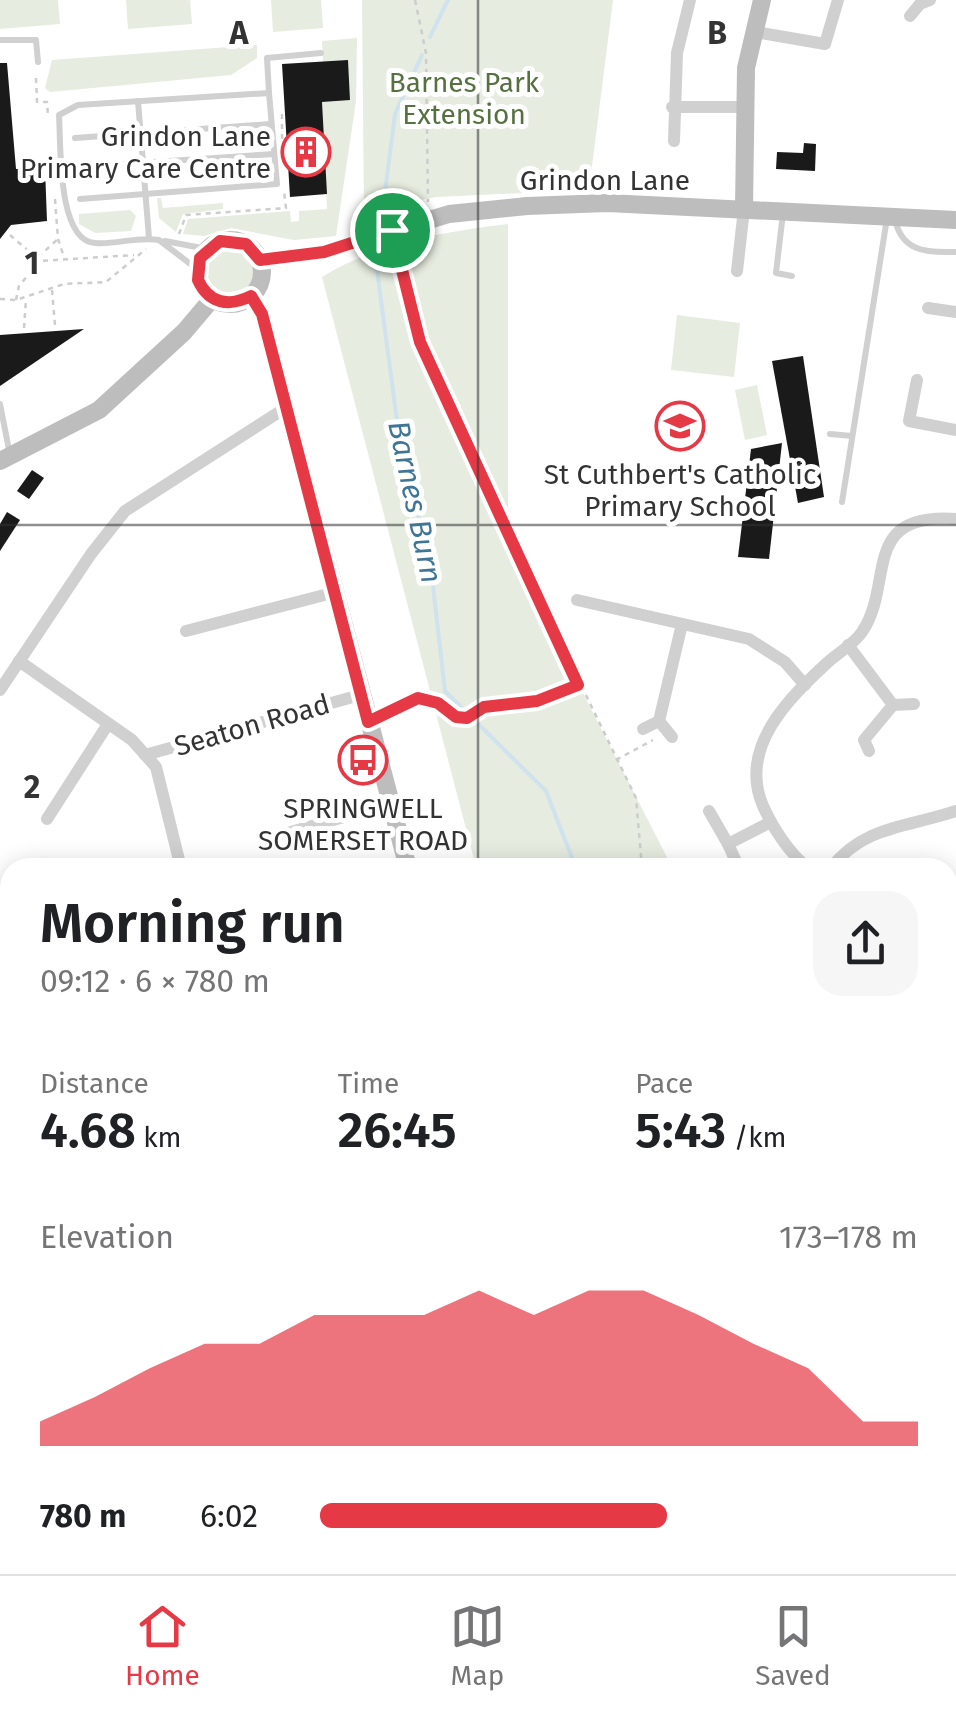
<!DOCTYPE html>
<meta charset="utf-8">
<style>
:root{--surface:#fff;--page:#f6f6f6;--text:#202124;--muted:#757577;--line:#e0e0e0;--accent:#e63946}
body{margin:0;font-family:"Fira Sans",sans-serif;background:var(--page);color:var(--text);height:100vh;display:flex;flex-direction:column;font-size:38px;white-space:nowrap}
*{box-sizing:border-box;margin:0}
p{font-size:32px;color:var(--muted)}
.icon{flex:none;width:55px;height:55px;fill:none;stroke:currentColor;stroke-width:2;stroke-linecap:round;stroke-linejoin:round}
.map{position:relative;flex:1;overflow:hidden}
.sheet{position:absolute;left:0px;top:858px;width:958px;height:718px;display:flex;flex-direction:column;background:var(--surface);border-radius:30px 30px 0 0;box-shadow:0 5px 25px #0003}
.sheet>*{flex:none}
.pin{position:absolute;display:grid;place-items:center;width:85px;height:85px;color:#fff;margin:-42px;border:5px solid #fff;border-radius:50%;box-shadow:0 2px 10px #0007}
.round{display:grid;place-items:center;flex:none;width:105px;height:105px;border-radius:30px;background:var(--page)}
.head{display:flex;align-items:center;justify-content:space-between;height:170px;padding:0 40px}
h1{font-size:55px;font-weight:600;line-height:75px}
.stats{display:grid;grid-template-columns:repeat(3,1fr);gap:15px;height:170px;padding:10px 40px}
.stats div{display:grid;align-content:center}
.stats b{font-size:50px;font-weight:600}
.stats small{font-size:28px;font-weight:400}
.stats p{font-size:28px}
.chart{height:280px;padding:20px 40px}
.chart p{display:flex;justify-content:space-between}
.chart svg{width:100%;height:180px;margin-top:10px;fill:var(--accent);opacity:.7}
ul{padding:0 40px;list-style:none;font-size:32px}
li{display:grid;grid-template-columns:160px 120px 1fr;align-items:center;height:75px}
li i{height:25px;border-radius:12px;background:var(--accent)}
.menu{display:flex;justify-content:space-around;align-items:center;height:140px;border-top:2px solid var(--line);background:var(--surface);font-size:28px;color:var(--muted)}
.menu a{display:grid;justify-items:center;gap:5px}
.menu .selected{color:var(--accent)}
.map>svg:first-child{display:block}
.green{fill:#e6ecdf}
.lines{fill:none;stroke-linecap:round;stroke-linejoin:round}
.stream{stroke:#cfe2ee;stroke-width:4}
.building{fill:#1a1a1a}
.path{stroke:#cdcdcd;stroke-width:2.5;stroke-dasharray:5 5;stroke-linecap:butt}
.lane{stroke:#d0d0d0;stroke-width:6}
.street{stroke:#d0d0d0;stroke-width:12}
.secondary{stroke:#bdbdbd;stroke-width:18}
.route-casing{stroke:#fff;stroke-width:20}
.route{stroke:#e63946;stroke-width:12}
.grid{fill:none;stroke:#333;stroke-width:2.5;stroke-opacity:0.55}
.labels{text-anchor:middle;dominant-baseline:central;stroke-width:10;stroke-linejoin:round;paint-order:stroke}
.park-label{font-size:28px;fill:#56703f;stroke:#fff}
.poi-label{font-size:28px;fill:#333;stroke:#fff}
.street-label{font-size:28px;fill:#333;stroke:#fff}
.water-label{font-size:30px;font-style:italic;fill:#3f7597;stroke:#fff}
.grid-label{font-size:32px;text-anchor:middle;font-weight:bold;fill:#333;stroke:#fff;stroke-width:10;stroke-linejoin:round;paint-order:stroke}
</style>
<div class="map">
<svg width="956" height="1574" viewBox="0 0 956 1574">
<rect width="100%" height="100%" fill="#fff"/>
<g class="green">
<polygon points="0,0 58,0 60,24 0,29"/>
<polygon points="126,0 190,0 192,24 128,29"/>
<polygon points="271,0 321,0 323,28 273,32"/>
<polygon points="362,0 613,0 589,190 436,197 364,211"/>
<polygon points="357,38 356,101 336,236 294,240 231,228 204,236 183,234 188,219 290,211 291,222 299,221 299,211 327,209 322,102 350,99 348,61 323,62 322,41"/>
<polygon points="257,45 257,58 231,75 50,92 45,88 52,60"/>
<polygon points="157,198 161,198 163,208 223,203 223,209 183,214 176,232 159,218"/>
<polygon points="130,210 136,216 131,231 95,233 79,224 79,214"/>
<path d="M508,224V547L672,867H476L322,277C379,242 443,232 508,224Z"/>
<circle cx="230" cy="271" r="31"/>
<polygon points="677,315 740,323 734,377 671,370"/>
<polygon points="757,385 767,435 745,440 735,390"/>
<polygon points="10,1556 10,1565 349,1565 346,1574 0,1574 0,1559"/>
</g>
<g class="lines">
<g class="stream">
<polyline points="430,37 448,0"/>
<polyline points="383,207 395,114 422,55"/>
<polyline points="377,270 404,474 428,543 445,691 546,791 576,868"/>
<polyline points="177,1574 180,1565"/>
</g>
</g>
<g class="building">
<polygon points="348,60 350,100 322,102 327,194 290,197 282,64"/>
<polygon points="0,63 7,63 16,169 45,168 47,221 11,225 0,239"/>
<polygon points="804,143 816,144 815,171 776,169 777,152 803,153"/>
<polygon points="84,329 0,386 0,335"/>
<polygon points="803,356 824,497 798,503 772,361"/>
<polygon points="782,443 769,559 738,557 751,449"/>
<polygon points="32,470 44,478 29,499 17,491"/>
<polygon points="7,512 20,520 0,551 0,524"/>
</g>
<g class="lines">
<g class="path">
<polyline points="415,0 426,53 428,202"/>
<polyline points="36,78 37,102 47,102 48,116"/>
<polyline points="282,139 282,113"/>
<polyline points="55,199 58,239 64,257"/>
<polyline points="179,234 186,215 286,208 284,191"/>
<polyline points="10,235 39,260"/>
<polyline points="396,245 420,343 456,428 636,798 642,868"/>
<polyline points="38,257 58,239"/>
<polyline points="52,290 55,325"/>
<polyline points="0,299 16,300 64,284 106,282 146,249"/>
<polyline points="16,300 19,286 40,261 134,255"/>
<polyline points="24,328 26,299"/>
<polyline points="385,713 426,698 456,717 467,718 484,707 537,701 577,686"/>
<polyline points="616,760 653,740"/>
<polyline points="188,1574 191,1565"/>
</g>
<g class="lane">
<polyline points="0,40 36,40 38,62"/>
<polyline points="269,93 267,58 321,53"/>
<polyline points="138,101 149,238"/>
<polyline points="75,138 271,124"/>
<polyline points="78,167 274,154"/>
<path d="M80,199L277,184L269,93L78,105L59,115C61,145 57,241 95,243C116,245 137,236 159,240L197,269"/>
<polyline points="783,213 776,273 792,276"/>
<path d="M895,220C903,253 927,252 956,252"/>
<polyline points="165,241 207,249"/>
<polyline points="0,404 10,455"/>
<polyline points="830,434 852,436"/>
<polyline points="842,502 887,218"/>
<polyline points="0,1005 10,1012"/>
<polyline points="0,1036 10,1022"/>
<polyline points="948,1237 956,1240"/>
</g>
<g class="street">
<polyline points="910,16 920,4 930,0"/>
<polyline points="755,32 825,44 838,0"/>
<polyline points="672,107 745,107"/>
<polyline points="674,141 677,53 690,0"/>
<polyline points="737,271 744,209"/>
<polyline points="928,308 956,312"/>
<polyline points="917,380 909,421 956,430"/>
<polyline points="577,600 749,639 785,662 805,685"/>
<polyline points="186,631 336,592"/>
<polyline points="848,645 893,705 864,740 869,751"/>
<polyline points="19,661 132,740 156,767 181,868"/>
<polyline points="0,690 91,554 125,511 287,407"/>
<polyline points="893,705 914,704"/>
<polyline points="659,721 672,737"/>
<polyline points="643,729 659,721 682,624"/>
<polyline points="145,755 360,695"/>
<polyline points="709,811 728,844 771,822"/>
<polyline points="47,819 108,724"/>
<polyline points="280,835 390,804"/>
<polyline points="728,844 739,868"/>
<path d="M808,868C789,853 773,828 763,806C738,748 788,699 827,663C838,653 854,644 862,632C895,584 859,512 956,519"/>
<path d="M831,868C864,825 910,827 956,811"/>
<polyline points="0,928 10,935"/>
<polyline points="948,936 956,940"/>
<polyline points="0,1274 10,1272"/>
<polyline points="948,1350 956,1354"/>
<polyline points="0,1387 10,1384"/>
<polyline points="948,1502 956,1472"/>
<polyline points="629,1565 631,1566"/>
<polyline points="876,1565 891,1574"/>
<polyline points="419,1574 422,1565"/>
<polyline points="702,1574 706,1565"/>
<polyline points="910,1574 914,1565"/>
</g>
<g class="secondary">
<polyline points="744,209 746,68 762,0"/>
<circle cx="230" cy="272" r="32"/>
<polyline points="260,261 324,252 449,214 527,206 607,203 956,220"/>
<polyline points="251,296 262,314 408,868"/>
<polyline points="0,461 99,410 184,332 212,299"/>
<polyline points="948,1029 956,1032"/>
<polyline points="948,1047 956,1049"/>
<polyline points="0,1139 10,1137"/>
<polyline points="0,1154 10,1151"/>
</g>
</g>
<g class="lines">
<g class="route-casing">
<path id="route" d="M392,230L420,342L578,685L537,701L484,707L467,718L456,717L438,703L418,698L368,722L262,314L251,296C229,307 209,304 198,280L200,258L220,241L246,244L260,260L324,252Z"/>
</g>
<use href="#route" class="route"/>
</g>
<path class="grid" d="M478,0V868M0,525H956M0,1049H10M948,1049H956M478,1565V1574"/>
<defs>
<g id="building-ring" transform="scale(2.5)"><circle r="9.5" fill="#fff" stroke="#e63946" stroke-width="1.5"/><path d="M-4-6H4V6H1V3H-1V6H-4ZM-2.5-4.3h1.7v1.8h-1.7ZM.8-4.3h1.7v1.8H.8ZM-2.5-1h1.7V.8h-1.7ZM.8-1h1.7V.8H.8Z" fill="#e63946"/></g>
<g id="school-ring" transform="scale(2.5)"><circle r="9.5" fill="#fff" stroke="#e63946" stroke-width="1.5"/><path d="M0-5L7-2L0 1L-7-2ZM-4 1L0 2.5L4 1V4Q0 6-4 4Z" fill="#e63946"/></g>
<g id="bus-ring" transform="scale(2.5)"><circle r="9.5" fill="#fff" stroke="#e63946" stroke-width="1.5"/><path d="M-5-6H5V4H4V6H2V4H-2V6H-4V4H-5ZM-3.5-4V0h7V-4ZM-3.5 1.2v1.5H-2V1.2ZM2 1.2v1.5H3.5V1.2Z" fill="#e63946"/></g>
</defs>
<g fill-rule="evenodd">
<use href="#building-ring" x="306" y="152"/>
<use href="#school-ring" x="680" y="426"/>
<use href="#bus-ring" x="363" y="760"/>
</g>
<g class="labels">
<g class="park-label">
<text x="464" y="82">Barnes Park<tspan x="464" dy="32">Extension</tspan></text>
</g>
<g class="poi-label">
<text x="271" y="136" text-anchor="end">Grindon Lane<tspan x="271" dy="32">Primary Care Centre</tspan></text>
<text x="680" y="474">St Cuthbert's Catholic<tspan x="680" dy="32">Primary School</tspan></text>
<text x="363" y="808">SPRINGWELL<tspan x="363" dy="32">SOMERSET ROAD</tspan></text>
</g>
<g class="street-label">
<text x="605" y="180">Grindon Lane</text>
<text transform="translate(252 725) rotate(-16)">Seaton Road</text>
</g>
<g class="water-label">
<text transform="translate(415 502) rotate(78)">Barnes Burn</text>
</g>
</g>
<g class="grid-label">
<text x="239" y="44">A</text>
<text x="717" y="44">B</text>
<text x="32" y="274">1</text>
<text x="32" y="798">2</text>
</g>
</svg>
<div class="pin" style="left:392px;top:230px;background:#1e9e55"><svg class="icon" aria-label="arrive" viewBox="0 0 24 24"><path d="M6 21V4h12l-3 4 3 4H6"/></svg></div>
<section class="sheet">
<div class="head"><div><h1>Morning run</h1><p>09:12 · 6 × 780 m</p></div><a class="round"><svg class="icon" aria-label="share" viewBox="0 0 24 24"><path d="M12 15V3M7 8l5-5 5 5M5 13v7h14v-7"/></svg></a></div>
<div class="stats">
<div><p>Distance</p><b>4.68<small> km</small></b></div>
<div><p>Time</p><b>26:45</b></div>
<div><p>Pace</p><b>5:43<small> /km</small></b></div>
</div>
<div class="chart"><p><span>Elevation</span>173–178 m</p>
<svg viewBox="0 0 160 44" preserveAspectRatio="none"><path d="M0 44V38L10 32L20 25L30 19L40 19L50 12L60 12L70 12L80 6L90 12L100 6L110 6L120 12L130 19L140 25L150 38L160 38V44z"/></svg>
</div>
<ul>
<li><b>780 m</b>6:02<i style="width:58%"></i></li>
</ul>
</section>
</div>
<nav class="menu">
<a class="selected"><svg class="icon" aria-label="home" viewBox="0 0 24 24"><path d="M3 11l9-7 9 7M6 9v11h12V9"/></svg>Home</a>
<a><svg class="icon" aria-label="map" viewBox="0 0 24 24"><path d="M3 6l6-2 6 2 6-2v14l-6 2-6-2-6 2zM9 4v14M15 6v14"/></svg>Map</a>
<a><svg class="icon" aria-label="saved" viewBox="0 0 24 24"><path d="M7 4h10v16l-5-4-5 4z"/></svg>Saved</a>
</nav>
